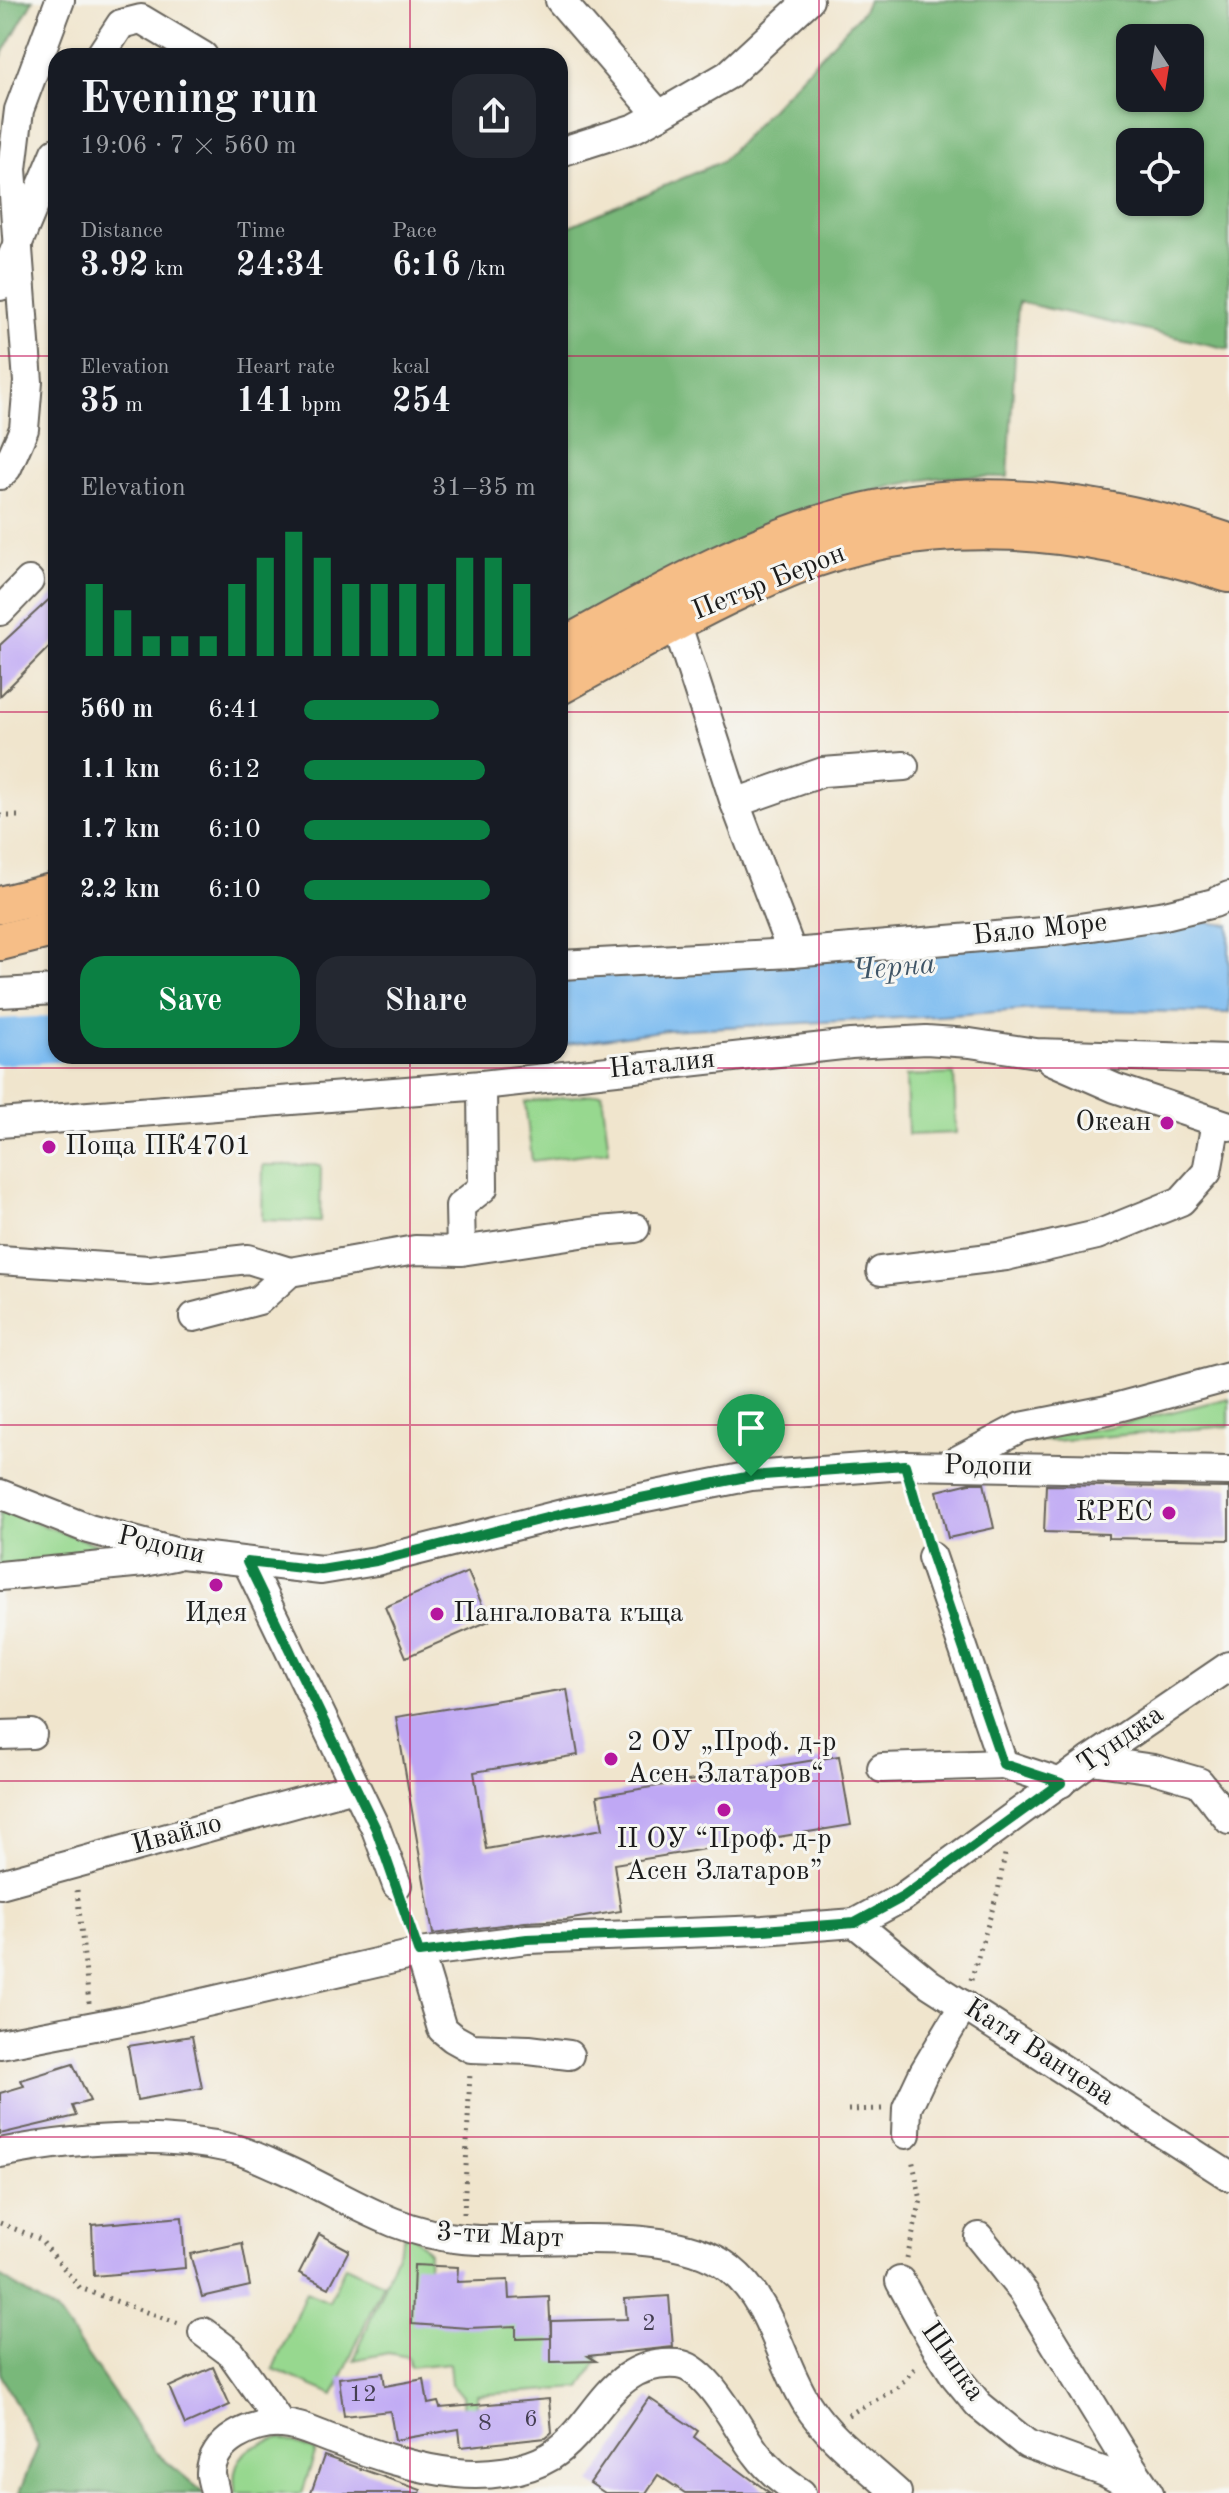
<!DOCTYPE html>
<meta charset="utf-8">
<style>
:root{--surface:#171b24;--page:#242831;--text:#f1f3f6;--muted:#9ea1a6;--accent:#0b8043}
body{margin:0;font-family:"Old Standard TT",serif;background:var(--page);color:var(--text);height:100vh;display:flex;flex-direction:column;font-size:30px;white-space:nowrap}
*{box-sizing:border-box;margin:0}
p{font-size:26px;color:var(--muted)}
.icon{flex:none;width:44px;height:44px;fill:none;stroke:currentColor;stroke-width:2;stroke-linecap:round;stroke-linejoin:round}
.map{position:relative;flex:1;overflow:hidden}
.side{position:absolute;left:48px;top:48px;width:520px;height:1016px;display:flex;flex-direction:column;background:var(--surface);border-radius:24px;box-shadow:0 2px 6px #0004}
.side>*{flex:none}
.needle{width:52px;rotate:168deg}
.buttons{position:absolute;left:1116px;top:24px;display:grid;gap:16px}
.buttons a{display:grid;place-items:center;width:88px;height:88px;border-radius:16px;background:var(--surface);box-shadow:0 2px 6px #0004;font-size:40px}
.pin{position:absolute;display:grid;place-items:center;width:68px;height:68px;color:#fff;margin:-82px -34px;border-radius:50% 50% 50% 0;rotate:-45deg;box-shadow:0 0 8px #0007}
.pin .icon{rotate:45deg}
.round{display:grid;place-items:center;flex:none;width:84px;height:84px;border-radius:24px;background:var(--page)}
.summary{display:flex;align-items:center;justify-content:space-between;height:136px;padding:0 32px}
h1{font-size:44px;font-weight:700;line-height:60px}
.stats{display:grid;grid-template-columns:repeat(3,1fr);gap:12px;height:136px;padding:8px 32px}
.stats div{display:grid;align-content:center}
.stats b{font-size:34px;font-weight:700}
.stats small{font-size:22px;font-weight:400}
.stats p{font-size:22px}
.chart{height:224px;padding:16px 32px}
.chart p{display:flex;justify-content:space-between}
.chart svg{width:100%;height:144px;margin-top:8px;stroke:var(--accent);stroke-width:6}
.button{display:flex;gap:16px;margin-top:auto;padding:16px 32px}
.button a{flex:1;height:92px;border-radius:24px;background:var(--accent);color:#fff;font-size:32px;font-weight:700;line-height:92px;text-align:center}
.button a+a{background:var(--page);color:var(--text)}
ul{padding:0 32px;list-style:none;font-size:26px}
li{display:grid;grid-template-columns:128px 96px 1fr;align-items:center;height:60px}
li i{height:20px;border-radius:10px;background:var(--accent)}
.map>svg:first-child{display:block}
.green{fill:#97d88f;stroke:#5a7a56;stroke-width:2}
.forest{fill:#79b87a;stroke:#4a6a4b;stroke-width:2;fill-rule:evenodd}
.water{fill:#7cbbf0;stroke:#4c6c86;stroke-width:2}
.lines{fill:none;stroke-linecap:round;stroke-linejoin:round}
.river{stroke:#7cbbf0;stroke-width:46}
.building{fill:#bfa8f4}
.minor-casing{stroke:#66625a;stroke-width:32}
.major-casing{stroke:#66625a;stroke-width:40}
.path{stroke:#66625a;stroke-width:5;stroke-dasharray:2 6;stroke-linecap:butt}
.minor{stroke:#fff;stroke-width:28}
.major{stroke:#f6be87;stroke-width:36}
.route-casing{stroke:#fff;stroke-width:16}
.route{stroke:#0b8043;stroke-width:10}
.grid{fill:none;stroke:#c2185b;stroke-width:2;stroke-opacity:0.55}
.poi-dot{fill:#b5179e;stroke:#f6f6f2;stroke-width:3}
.labels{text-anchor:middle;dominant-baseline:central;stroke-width:6;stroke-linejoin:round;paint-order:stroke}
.number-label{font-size:24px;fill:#453f52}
.street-label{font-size:28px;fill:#1c1c1c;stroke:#f6f6f2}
.poi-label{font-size:28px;fill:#1c1c1c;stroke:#f6f6f2;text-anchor:start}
.water-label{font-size:30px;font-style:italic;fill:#3e5466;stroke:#f6f6f2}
</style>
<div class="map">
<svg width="1229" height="2493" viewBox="0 0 1229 2493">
<rect width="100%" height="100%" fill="#f6f6f2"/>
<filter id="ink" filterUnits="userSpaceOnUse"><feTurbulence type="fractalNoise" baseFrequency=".0125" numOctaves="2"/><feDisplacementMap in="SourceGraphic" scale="16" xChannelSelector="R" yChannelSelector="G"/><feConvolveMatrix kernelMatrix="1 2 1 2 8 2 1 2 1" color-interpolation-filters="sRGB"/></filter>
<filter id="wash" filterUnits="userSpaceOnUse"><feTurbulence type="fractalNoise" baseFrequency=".006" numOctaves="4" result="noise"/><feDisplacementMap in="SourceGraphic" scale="32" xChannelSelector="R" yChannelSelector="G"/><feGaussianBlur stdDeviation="1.8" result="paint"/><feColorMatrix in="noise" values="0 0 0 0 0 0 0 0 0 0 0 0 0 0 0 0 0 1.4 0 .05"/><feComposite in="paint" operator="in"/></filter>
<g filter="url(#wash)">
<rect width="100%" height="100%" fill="#f0e5cd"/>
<g class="green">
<polygon points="954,1074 956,1133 908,1135 906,1076"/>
<polygon points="602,1093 609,1151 532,1161 525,1102"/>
<polygon points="263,1165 321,1165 320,1222 262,1220"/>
<polygon points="1229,1398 1229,1426 1053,1441 1016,1441 1109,1427"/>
<polygon points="0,1510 115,1551 0,1567"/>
<polygon points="407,2229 429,2252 424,2322 532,2322 531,2333 567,2330 574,2353 600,2356 581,2388 477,2395 477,2423 464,2426 463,2395 451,2385 449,2363 410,2367 408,2357 388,2353 354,2360"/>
<polygon points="345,2266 383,2283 334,2395 273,2369 306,2292 329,2302"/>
<path d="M280,2438L316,2451L302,2493H236C228,2457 249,2446 280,2438Z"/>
</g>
<g class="forest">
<polygon points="0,0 33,0 0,59"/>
<path d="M868,0H1229V349L1018,302L1008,477C982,477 954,475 929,479C802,499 673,576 560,634V230L721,162L863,11ZM1130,38H1190V98H1130ZM1130,142H1190V202H1130Z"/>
<polygon points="0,2276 58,2313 154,2451 204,2493 19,2493 38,2446 0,2373"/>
</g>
<polygon class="water" points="1168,918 1229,925 1229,1013 1037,1009 939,1016 667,1030 560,1045 560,1003 992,976 1051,942"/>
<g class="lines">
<g class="river">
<polyline points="560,994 763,974 1065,954 1090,956"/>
<polyline points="0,1042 56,1039"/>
</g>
</g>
<g id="blocks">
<g class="building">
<polygon points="56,593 56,640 0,696 0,645"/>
<polygon points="970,1483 984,1483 994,1528 948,1538 937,1491"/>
<polygon points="1046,1485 1229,1488 1229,1540 1108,1538 1108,1534 1044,1532"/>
<polygon points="468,1572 489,1621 406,1657 385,1607"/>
<polygon points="567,1689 578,1755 474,1772 486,1849 603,1829 597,1796 839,1756 851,1825 614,1864 621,1911 566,1920 525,1922 433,1934 396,1717"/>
<polygon points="192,2036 202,2088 137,2100 128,2046"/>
<polygon points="73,2064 90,2101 72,2106 76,2116 0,2134 0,2093 24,2086 21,2080"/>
<polygon points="182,2217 185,2268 94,2276 92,2225"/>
<polygon points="319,2234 349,2250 329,2288 299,2273"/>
<polygon points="242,2243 250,2286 202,2297 190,2254"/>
<polygon points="414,2265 458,2267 457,2282 508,2280 509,2299 549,2297 551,2338 516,2339 516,2326 468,2328 412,2324"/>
<polygon points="669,2296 673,2347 588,2356 596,2361 551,2362 551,2321 627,2319 625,2299"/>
<polygon points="213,2367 230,2405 185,2425 169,2387"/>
<polygon points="383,2373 385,2386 424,2379 428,2404 438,2402 440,2408 549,2399 552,2433 546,2438 461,2447 459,2429 395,2440 390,2411 344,2416 339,2378"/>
<polygon points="649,2398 698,2431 694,2437 770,2493 685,2493 658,2475 646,2493 605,2493 590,2483"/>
<polygon points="324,2456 421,2490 420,2493 311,2493"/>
</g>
</g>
</g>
<g filter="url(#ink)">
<use href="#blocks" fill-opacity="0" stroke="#66625a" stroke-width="2"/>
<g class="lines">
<g class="minor-casing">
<g id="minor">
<polyline points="560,0 659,115 728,75 809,0"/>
<polyline points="100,56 121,24 141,19 203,56"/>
<polyline points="560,152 635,128 659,115"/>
<polyline points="0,286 56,152"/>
<polyline points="0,475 7,468 24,429 28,382 12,169 19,110 60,0"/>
<polyline points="0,611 29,581"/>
<polyline points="676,622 735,803 792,953"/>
<polyline points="735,803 823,772 904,766"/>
<polyline points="560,965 792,953 1066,930 1165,915 1214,903 1229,896"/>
<polyline points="0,993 56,990"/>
<polyline points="1051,1060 1115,1088 1229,1126"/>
<polyline points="0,1123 482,1085 851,1044 926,1040 970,1043 1036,1053 1229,1059"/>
<polyline points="461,1251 460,1206 483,1188 482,1085"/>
<polyline points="0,1260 149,1270 248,1259 290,1272"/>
<polyline points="881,1271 1006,1256 1097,1235 1181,1201 1207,1172 1216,1122"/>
<polyline points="194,1317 259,1300 290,1272 415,1250 461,1251 588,1232 635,1228"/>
<polyline points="949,1465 1021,1427 1107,1410 1229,1377"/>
<polyline points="0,1494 89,1529 182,1554 321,1570 376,1561 566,1513 751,1476 905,1465 1229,1471"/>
<polyline points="932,1557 1003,1764 1061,1783"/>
<polyline points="247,1562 376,1829 397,1885"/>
<polyline points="0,1576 144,1562 174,1556"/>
<polyline points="0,1735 32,1734"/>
<polyline points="1091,1760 1154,1769 1199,1782 1229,1820"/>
<polyline points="882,1768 1003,1764"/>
<polyline points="0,1884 354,1787"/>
<polyline points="855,1923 930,1984 1229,2176"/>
<polyline points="419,1953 442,2029 453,2038 471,2048 529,2050 569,2055"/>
<polyline points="0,2044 142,2017 419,1953 527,1939 763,1930 855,1923 903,1897 1091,1760 1229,1666"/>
<polyline points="906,2134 907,2108 924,2072 964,2005"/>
<path d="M0,2153C76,2138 157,2131 234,2149C249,2153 265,2161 279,2167C344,2195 389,2232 463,2239C535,2246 673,2222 730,2269C773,2303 779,2360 807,2404C829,2439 868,2466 897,2493"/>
<polyline points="979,2237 1024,2293 1120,2450 1149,2493"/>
<polyline points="900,2281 935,2345 955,2376 979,2405 1027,2444 1105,2472 1145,2493"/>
<polyline points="203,2332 231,2353 281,2424"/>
<path d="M215,2493C214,2487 212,2481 211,2475C210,2441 253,2422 282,2424C301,2425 316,2434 334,2440C372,2454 416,2469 457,2473C486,2476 525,2472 551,2456C598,2426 609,2359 677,2364C708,2366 738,2430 756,2453C767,2468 785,2483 801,2493"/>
</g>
</g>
<g class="major-casing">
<g id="major">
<path d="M560,648C652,598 745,543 846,516C973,482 1107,501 1229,542"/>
<path d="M560,686C636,644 712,600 793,567C938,508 1085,530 1229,574"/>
<polyline points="0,905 56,891"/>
<polyline points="0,942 56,928"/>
</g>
</g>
<g class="path">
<polyline points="0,816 22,816"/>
<polyline points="912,1489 925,1533"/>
<polyline points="77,1890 89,2003"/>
<polyline points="405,1909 411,1930"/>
<polyline points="971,1980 998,1891 1005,1854"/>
<polyline points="848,2110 882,2109"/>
<polyline points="464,2214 470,2072"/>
<polyline points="0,2223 40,2239 80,2288 179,2324"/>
<polyline points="907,2258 921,2200 912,2159"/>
<polyline points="848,2415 897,2388 917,2366"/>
</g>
<use href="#minor" class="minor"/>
<use href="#major" class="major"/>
</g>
</g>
<g class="lines" filter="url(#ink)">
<g class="route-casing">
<polygon id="route" points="905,1465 932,1557 1003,1764 1061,1783 903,1897 855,1923 763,1930 527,1939 419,1953 376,1829 247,1562 321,1570 376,1561 566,1513 751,1476"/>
</g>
<use href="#route" class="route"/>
</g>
<path class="grid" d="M410,0V56M819,0V2493M0,356H56M560,356H1229M0,712H56M560,712H1229M410,1056V2493M0,1068H1229M0,1425H1229M0,1781H1229M0,2137H1229"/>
<g class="poi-dot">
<circle cx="1167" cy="1123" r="8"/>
<circle cx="49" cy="1147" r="8"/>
<circle cx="1169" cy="1513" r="8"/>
<circle cx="216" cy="1585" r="8"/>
<circle cx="437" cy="1614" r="8"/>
<circle cx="611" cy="1759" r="8"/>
<circle cx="724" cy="1810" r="8"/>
</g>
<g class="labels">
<g class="number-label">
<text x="649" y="2324">2</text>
<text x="363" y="2395">12</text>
<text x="531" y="2420">6</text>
<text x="485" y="2424">8</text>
</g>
<g class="street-label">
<text transform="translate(769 583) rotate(-22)">Петър Берон</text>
<text transform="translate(1040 930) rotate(-6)">Бяло Море</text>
<text transform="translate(662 1065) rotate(-6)">Наталия</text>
<text transform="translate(988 1467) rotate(1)">Родопи</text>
<text transform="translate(161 1546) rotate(13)">Родопи</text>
<text transform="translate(1121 1740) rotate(-35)">Тунджа</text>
<text transform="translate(177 1835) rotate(-15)">Ивайло</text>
<text transform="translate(1039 2053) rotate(33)">Катя Ванчева</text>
<text transform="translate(500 2236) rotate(3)">3-ти Март</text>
<text transform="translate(952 2362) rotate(55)">Шипка</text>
</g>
<g class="poi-label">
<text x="1151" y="1123" text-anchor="end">Океан</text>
<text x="65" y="1147">Поща ПК4701</text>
<text x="1153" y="1513" text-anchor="end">КРЕС</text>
<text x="216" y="1614" text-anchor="middle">Идея</text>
<text x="453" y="1614">Пангаловата къща</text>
<text x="627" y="1743">2 ОУ „Проф. д-р<tspan x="627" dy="32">Асен Златаров“</tspan></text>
<text x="724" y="1840" text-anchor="middle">II ОУ “Проф. д-р<tspan x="724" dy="32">Асен Златаров”</tspan></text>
</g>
<g class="water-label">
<text transform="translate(894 968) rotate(-5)">Черна</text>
</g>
</g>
</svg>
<div class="buttons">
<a><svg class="needle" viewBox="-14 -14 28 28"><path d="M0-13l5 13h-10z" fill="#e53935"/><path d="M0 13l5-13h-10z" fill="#9ea1a6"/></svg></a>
<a><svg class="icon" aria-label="locate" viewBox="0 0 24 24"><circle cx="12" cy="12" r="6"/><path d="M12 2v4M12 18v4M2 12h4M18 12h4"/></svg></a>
</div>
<div class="pin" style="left:751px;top:1476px;background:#1e9e55"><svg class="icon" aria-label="arrive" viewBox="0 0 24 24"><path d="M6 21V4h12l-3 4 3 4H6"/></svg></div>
<section class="side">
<div class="summary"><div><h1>Evening run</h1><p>19:06 · 7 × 560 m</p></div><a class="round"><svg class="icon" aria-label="share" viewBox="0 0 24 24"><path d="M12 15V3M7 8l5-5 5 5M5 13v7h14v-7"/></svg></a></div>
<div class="stats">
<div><p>Distance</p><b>3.92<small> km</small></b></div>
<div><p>Time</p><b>24:34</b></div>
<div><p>Pace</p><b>6:16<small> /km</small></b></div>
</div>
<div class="stats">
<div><p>Elevation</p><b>35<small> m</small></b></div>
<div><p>Heart rate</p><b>141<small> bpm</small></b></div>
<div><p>kcal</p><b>254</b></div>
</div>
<div class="chart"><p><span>Elevation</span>31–35 m</p>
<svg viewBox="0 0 160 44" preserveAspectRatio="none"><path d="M5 44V22M15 44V30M25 44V38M35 44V38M45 44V38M55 44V22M65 44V14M75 44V6M85 44V14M95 44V22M105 44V22M115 44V22M125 44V22M135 44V14M145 44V14M155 44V22"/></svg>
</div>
<ul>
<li><b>560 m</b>6:41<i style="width:58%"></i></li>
<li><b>1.1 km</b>6:12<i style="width:78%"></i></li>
<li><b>1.7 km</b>6:10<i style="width:80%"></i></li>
<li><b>2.2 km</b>6:10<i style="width:80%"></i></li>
</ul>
<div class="button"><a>Save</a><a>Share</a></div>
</section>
</div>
